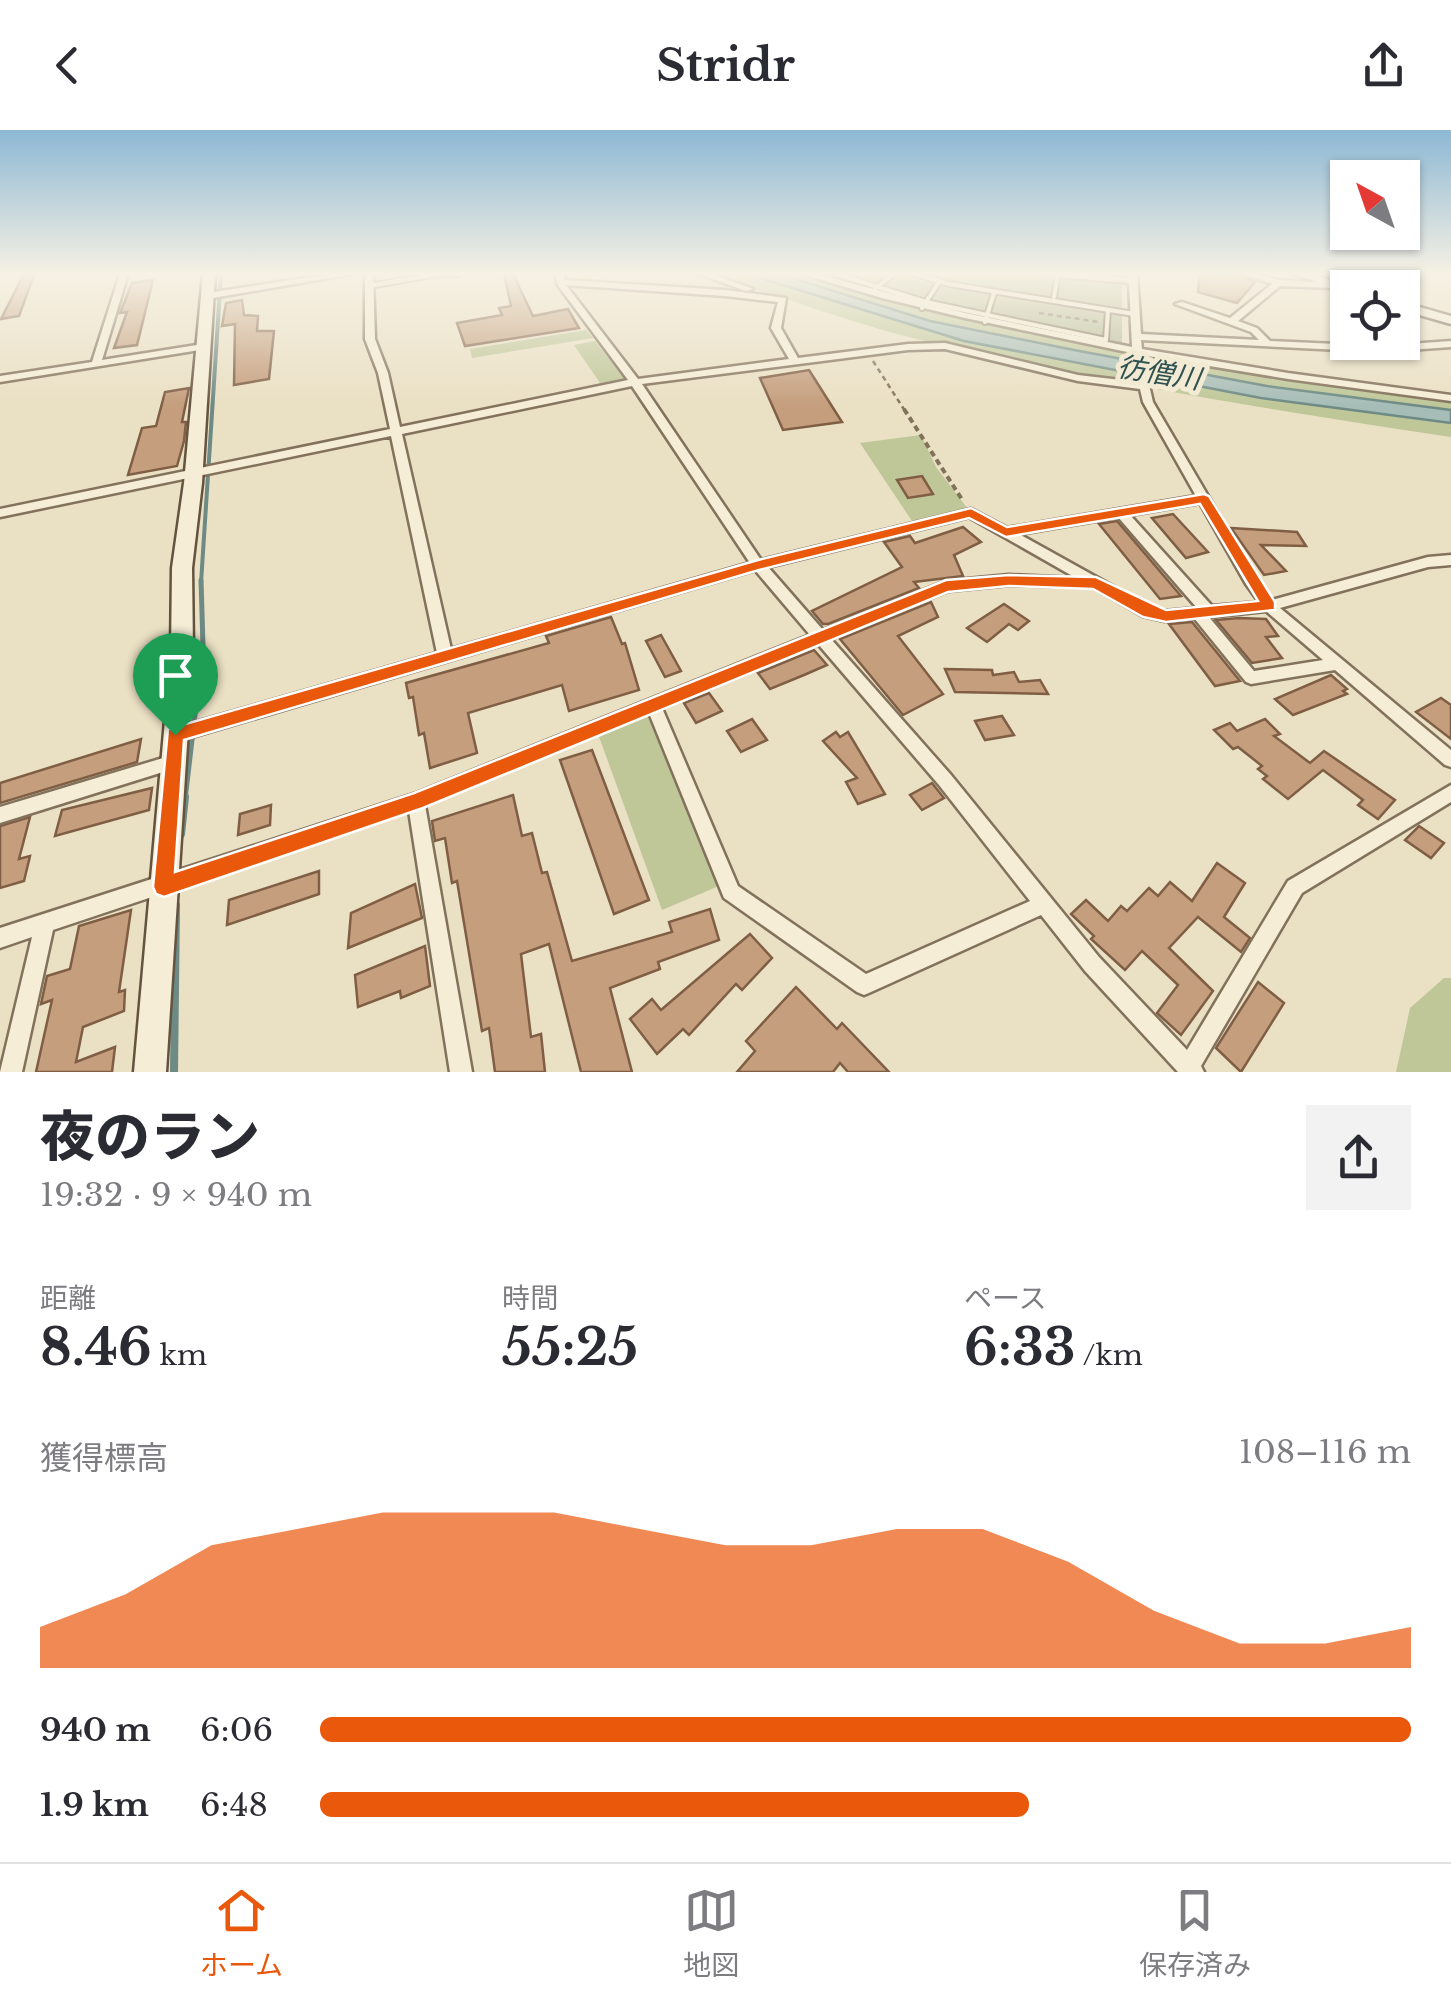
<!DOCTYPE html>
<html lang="ja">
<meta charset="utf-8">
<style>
:root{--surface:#fff;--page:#f2f2f3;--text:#2b2b33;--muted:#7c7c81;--line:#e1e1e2;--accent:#ea580c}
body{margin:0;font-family:"Libre Baskerville","Noto Sans JP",serif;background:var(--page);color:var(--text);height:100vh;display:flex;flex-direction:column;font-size:38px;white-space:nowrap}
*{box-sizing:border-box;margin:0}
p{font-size:32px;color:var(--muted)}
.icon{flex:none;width:55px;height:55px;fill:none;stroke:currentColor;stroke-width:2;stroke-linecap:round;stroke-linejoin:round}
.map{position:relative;height:942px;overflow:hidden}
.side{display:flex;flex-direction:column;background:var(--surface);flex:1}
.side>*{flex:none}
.needle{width:65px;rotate:320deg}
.fabs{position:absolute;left:1330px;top:30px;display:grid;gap:20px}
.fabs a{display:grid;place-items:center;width:90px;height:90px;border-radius:0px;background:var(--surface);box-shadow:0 2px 8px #0004;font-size:50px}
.pin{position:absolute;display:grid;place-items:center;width:85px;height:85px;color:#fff;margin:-102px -42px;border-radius:50% 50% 50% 0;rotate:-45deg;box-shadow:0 0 10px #0007}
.pin .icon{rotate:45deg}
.round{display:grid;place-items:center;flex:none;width:105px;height:105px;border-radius:0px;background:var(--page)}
.summary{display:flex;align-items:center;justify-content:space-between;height:170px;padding:0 40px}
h1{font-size:55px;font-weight:800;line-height:75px}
.figures{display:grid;grid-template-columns:repeat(3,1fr);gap:15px;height:170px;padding:10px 40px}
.figures div{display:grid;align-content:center}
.figures b{font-size:50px;font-weight:800}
.figures small{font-size:28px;font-weight:400}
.figures p{font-size:28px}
.chart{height:280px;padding:20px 40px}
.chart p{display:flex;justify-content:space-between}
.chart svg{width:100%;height:180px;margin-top:10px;fill:var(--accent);opacity:.7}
ul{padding:0 40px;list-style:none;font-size:32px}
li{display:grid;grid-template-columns:160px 120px 1fr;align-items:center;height:75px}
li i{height:25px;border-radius:12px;background:var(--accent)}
header{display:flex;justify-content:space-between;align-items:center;height:130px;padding:0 40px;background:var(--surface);font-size:45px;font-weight:800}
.dock{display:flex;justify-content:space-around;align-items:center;height:140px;border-top:2px solid var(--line);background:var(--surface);font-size:28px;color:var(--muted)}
.dock a{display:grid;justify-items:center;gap:5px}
.dock .active{color:var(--accent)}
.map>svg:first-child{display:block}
.green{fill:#bfc799}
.cemetery{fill:#b6bc98}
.water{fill:#a6bdb7;stroke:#6d8a84;stroke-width:2.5}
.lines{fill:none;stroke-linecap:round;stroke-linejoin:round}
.stream-far2{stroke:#6d8a84;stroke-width:4}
.stream-far1{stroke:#6d8a84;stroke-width:5}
.stream{stroke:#6d8a84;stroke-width:8}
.building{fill:#c49e7d;stroke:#7f5e44;stroke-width:2.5}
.lane-casing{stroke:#82725c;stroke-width:8}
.street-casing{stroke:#82725c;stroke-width:5}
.secondary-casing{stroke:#64533f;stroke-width:5}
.path-far1{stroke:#82725c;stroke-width:2.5;stroke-dasharray:5 4;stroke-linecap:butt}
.path{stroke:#82725c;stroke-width:4;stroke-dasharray:6 4;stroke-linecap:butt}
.lane{stroke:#f5edd6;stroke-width:4}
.street{fill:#f5edd6;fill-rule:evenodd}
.secondary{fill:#f5edd6;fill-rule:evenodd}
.route{fill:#ea580c;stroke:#fff;stroke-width:2.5;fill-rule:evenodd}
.labels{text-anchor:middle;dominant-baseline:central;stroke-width:10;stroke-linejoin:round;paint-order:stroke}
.far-water-label{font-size:28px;font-style:italic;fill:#2f5251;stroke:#f2ead3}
</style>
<header><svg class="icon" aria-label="back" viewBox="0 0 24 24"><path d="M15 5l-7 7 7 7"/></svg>Stridr<svg class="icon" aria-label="share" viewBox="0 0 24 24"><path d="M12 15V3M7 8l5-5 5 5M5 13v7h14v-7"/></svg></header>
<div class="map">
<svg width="1451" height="942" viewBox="0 0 1451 942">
<rect width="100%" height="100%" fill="#eae0c4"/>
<g class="green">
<path d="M710,144H806L1087,213L1451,268V307C1273,280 1096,252 921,210C850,193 780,166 710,144Z"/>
<polygon points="586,200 593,208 472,228 470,219"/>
<polygon points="595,211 625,249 600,253 574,215"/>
<polygon points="921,305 936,337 971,383 912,391 860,313"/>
<polygon points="647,585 719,756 662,780 598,604"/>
<polygon points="1444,848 1451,848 1451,942 1396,942 1410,878"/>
</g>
<polygon class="cemetery" points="819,144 1033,144 1122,153 1122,215 926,178"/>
<polygon class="water" points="747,144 779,144 930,191 1074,220 1267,256 1451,280 1451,293 1261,268 964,211"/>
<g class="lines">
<polyline class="stream-far2" points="201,453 221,144"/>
<polyline class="stream-far1" points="185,670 203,516 201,450"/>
<g class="stream">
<polyline points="181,704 185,667"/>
<polyline points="174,942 176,775"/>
</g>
</g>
<g class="building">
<polygon points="24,144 34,145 19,186 1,189"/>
<polygon points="504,144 513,144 533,186 568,179 579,198 465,216 457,193 502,185 499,178 511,176"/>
<polygon points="1200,144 1239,144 1255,152 1237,173 1198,162"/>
<polygon points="153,150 137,215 114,218 127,182 120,183 132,153"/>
<polygon points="242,170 244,185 258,186 257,201 274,201 269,249 234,255 235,194 222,196 226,173"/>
<polygon points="809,240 842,292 783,300 760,248"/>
<polygon points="189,258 182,292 186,292 184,311 177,336 128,345 142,298 156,296 165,262"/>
<polygon points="922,346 933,364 908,368 897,350"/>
<polygon points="1173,384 1208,422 1186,428 1152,388"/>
<polygon points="1117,391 1181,466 1160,469 1099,394"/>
<polygon points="963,397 981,412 954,425 963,446 914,452 919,458 828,494 823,494 812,481 902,437 884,412 910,406 915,413"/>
<polygon points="1231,398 1297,402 1306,416 1261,415 1286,441 1264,445"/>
<polygon points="931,472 938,487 898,506 943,564 903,585 840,509"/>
<polygon points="1004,474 1029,491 1018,500 1009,494 987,512 967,498"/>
<polygon points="611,487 622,514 625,513 639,560 569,581 562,555 468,583 477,623 430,638 424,603 419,605 413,567 409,568 406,553 549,513 546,506"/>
<polygon points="1239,488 1266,489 1278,506 1266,507 1282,528 1252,533 1216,490"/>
<polygon points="1192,492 1240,551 1215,556 1169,494"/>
<polygon points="661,505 681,541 665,547 646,511"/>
<polygon points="814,520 827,535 804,545 770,559 758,543"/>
<polygon points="945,539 992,540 993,545 1014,542 1019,552 1040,550 1048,564 955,562"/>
<polygon points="1331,545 1347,559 1343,561 1347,564 1293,585 1275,569"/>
<polygon points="709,563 722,581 696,593 684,573"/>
<polygon points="1441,568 1451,575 1451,609 1416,582"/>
<polygon points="1002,586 1014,605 985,610 975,591"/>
<polygon points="752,589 767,610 741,622 727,601"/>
<polygon points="1265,589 1280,604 1274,606 1310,633 1324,621 1395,670 1378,689 1358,675 1363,670 1323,640 1288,669 1263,649 1267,646 1258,639 1262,636 1238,617 1233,619 1214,600 1230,593 1237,601"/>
<polygon points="836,602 840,607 848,602 885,664 858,674 846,652 857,648 823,611"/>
<polygon points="141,609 137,632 0,673 0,653"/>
<polygon points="592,620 649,770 614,784 560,630"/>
<polygon points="932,653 944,668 922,680 910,665"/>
<polygon points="152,658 149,680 55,706 62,680"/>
<polygon points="513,665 522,706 532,703 542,743 547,742 572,831 672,802 669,792 710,779 719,810 658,832 660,839 610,858 632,942 581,942 549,814 521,824 531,907 541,904 545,942 495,942 489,898 482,901 457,751 452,753 445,708 435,711 432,691"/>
<polygon points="271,675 270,695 238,705 240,684"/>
<polygon points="30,687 19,729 30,726 24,751 0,758 0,696"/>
<polygon points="1419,696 1444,713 1431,728 1405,710"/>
<polygon points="1217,733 1245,753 1224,787 1250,808 1241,822 1198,787 1169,818 1213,861 1181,905 1157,883 1178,855 1142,821 1125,840 1091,809 1094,806 1071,784 1086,770 1108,791 1121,776 1127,781 1149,758 1158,766 1170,752 1192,771"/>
<polygon points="319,741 319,764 227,795 229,770"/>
<polygon points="415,754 422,788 348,818 351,783"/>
<polygon points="131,780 119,862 125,860 124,881 83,897 76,932 115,917 112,942 36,942 52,870 41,874 47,846 70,839 79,796"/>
<polygon points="750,804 772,828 742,860 736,854 689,905 683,899 657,924 630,889 652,869 661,880"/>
<polygon points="425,816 430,856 401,868 400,861 358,877 355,845"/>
<polygon points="1258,852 1284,873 1241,942 1216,918"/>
<polygon points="796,857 837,899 842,893 889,942 848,942 840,933 833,942 737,942 755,921 746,911"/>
</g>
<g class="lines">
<g class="lane-casing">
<g id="lane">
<polyline points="439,144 458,144"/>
<polyline points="836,144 926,172 1106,210 1108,180"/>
<polyline points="915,144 949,154 1134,184"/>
<polyline points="369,156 437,144"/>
<polyline points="875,159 893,144"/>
<polyline points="1054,167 1058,144"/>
<polyline points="922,178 939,152"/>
<polyline points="985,192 994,163"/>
</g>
</g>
<g class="street-casing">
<g id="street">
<polygon points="120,144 128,144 102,230 203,214 206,215 206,219 0,252 0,246 92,232"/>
<polygon points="331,144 352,144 207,169 203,166 207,163"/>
<path d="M365,144H373L375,209L388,243L400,297L628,250L557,154L556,144H564L565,150L725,160L786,168L781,198L798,228L908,214L945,213L1078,245L1138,252L1132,223L965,188L882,168L802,144H816L965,183L1132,217L1129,153L1061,147L1057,144H1088L1129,148V144H1137L1141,204L1259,210L1251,202L1175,174L1182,172L1230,188L1272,154L1243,144H1257L1278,150L1336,153L1337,155L1333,158L1280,156L1238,191L1257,198L1270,211L1381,216L1451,211V217L1381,222L1141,210L1142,219L1288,243L1451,265V271L1288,249L1142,225L1153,272L1256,448L1272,470L1428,427L1451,425V435L1428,437L1280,478L1451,620V637L1445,635L1335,540L1251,554L1246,552L1194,488L1165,491L1143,486L1093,457L1009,455L948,461L831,509L951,645L1099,827L1187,920L1288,751L1451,655V672L1302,763L1201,936L1204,942H1178L1085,841L1041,785L871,862L864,865L857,862L724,768L649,583L425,675L472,942H450L409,681L53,800L22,942H0L32,807L0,818V798L414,664L810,505L755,440L175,612L169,610L167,605L169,600L175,598L437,523L391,306L0,387V379L390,299L378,243L365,209ZM566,155L725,166L778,172L771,198L789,229L638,249ZM945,219L1078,251L1140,259L1143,272L1196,366L1007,398L971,379L761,430L642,254L908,220ZM632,256L750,433L451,519L402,304ZM1200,373L1246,454L1259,472L1212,476L1130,385ZM969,387L1076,448L1009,445L946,451L823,500L768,437ZM1118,387L1197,478L1165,481L1152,478L1019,404ZM1266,481L1323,530L1254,541L1209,487ZM818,514L939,655L1030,771L866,844L738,756L662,578Z"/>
<polygon points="699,144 712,144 753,159 746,161"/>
<polygon points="173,625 179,627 181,632 179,637 0,693 0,677"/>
</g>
</g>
<g class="secondary-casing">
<g id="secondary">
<polygon points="203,144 215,144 202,353 192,438 193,522 166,942 134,942 171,522 172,438 184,353"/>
<polygon points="1294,144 1313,144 1353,158 1348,158 1348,163"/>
<polygon points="1402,172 1451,186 1451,194 1402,180"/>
</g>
</g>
<g class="path-far1">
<polyline points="1039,183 1099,192"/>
<polyline points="873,231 905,281"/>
</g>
<polyline class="path" points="904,279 963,371"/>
<use href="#lane" class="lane"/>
<use href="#street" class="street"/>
<use href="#secondary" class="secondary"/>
</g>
<linearGradient id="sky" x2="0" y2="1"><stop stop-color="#8db8d4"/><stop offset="0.52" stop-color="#f6f1e4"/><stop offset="1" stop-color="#f6f1e4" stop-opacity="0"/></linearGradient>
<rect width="1451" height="276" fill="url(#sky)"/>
<path class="route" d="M1204,364L1209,366L1275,472V480L1166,492L1143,487L1093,459L1009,456L948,462L423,678L164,767L156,764L153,757L168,599L758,430L971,378L1007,397ZM1200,374L1258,471L1166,480L1096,447L1009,445L946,450L414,663L175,742L184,610L759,440L969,388L1006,407Z"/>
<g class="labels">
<g class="far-water-label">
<text transform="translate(1159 243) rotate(9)">彷僧川</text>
</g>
</g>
</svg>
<div class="fabs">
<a><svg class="needle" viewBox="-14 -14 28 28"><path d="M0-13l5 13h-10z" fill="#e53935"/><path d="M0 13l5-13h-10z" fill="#7c7c81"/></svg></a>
<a><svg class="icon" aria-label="locate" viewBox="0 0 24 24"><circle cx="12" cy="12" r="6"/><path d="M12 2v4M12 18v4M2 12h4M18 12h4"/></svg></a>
</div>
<div class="pin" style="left:175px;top:605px;background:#1e9e55"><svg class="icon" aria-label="arrive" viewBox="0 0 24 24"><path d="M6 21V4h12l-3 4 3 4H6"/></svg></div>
</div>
<section class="side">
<div class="summary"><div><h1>夜のラン</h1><p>19:32 · 9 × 940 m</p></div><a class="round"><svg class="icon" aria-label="share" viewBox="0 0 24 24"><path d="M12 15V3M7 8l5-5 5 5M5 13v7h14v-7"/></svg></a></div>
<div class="figures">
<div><p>距離</p><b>8.46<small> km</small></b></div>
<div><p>時間</p><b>55:25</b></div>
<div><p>ペース</p><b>6:33<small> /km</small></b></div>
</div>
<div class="chart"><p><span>獲得標高</span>108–116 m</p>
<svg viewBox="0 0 160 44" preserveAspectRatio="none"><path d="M0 44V34L10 26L20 14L30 10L40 6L50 6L60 6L70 10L80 14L90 14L100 10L110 10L120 18L130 30L140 38L150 38L160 34V44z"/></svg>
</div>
<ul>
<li><b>940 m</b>6:06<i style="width:100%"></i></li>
<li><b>1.9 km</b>6:48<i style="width:65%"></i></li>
</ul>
</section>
<nav class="dock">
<a class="active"><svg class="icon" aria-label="home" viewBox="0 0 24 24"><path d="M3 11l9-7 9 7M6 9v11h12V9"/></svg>ホーム</a>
<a><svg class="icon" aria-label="map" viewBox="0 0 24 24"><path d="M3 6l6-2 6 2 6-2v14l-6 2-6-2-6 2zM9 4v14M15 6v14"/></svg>地図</a>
<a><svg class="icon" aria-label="saved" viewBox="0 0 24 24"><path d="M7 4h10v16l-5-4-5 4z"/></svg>保存済み</a>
</nav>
